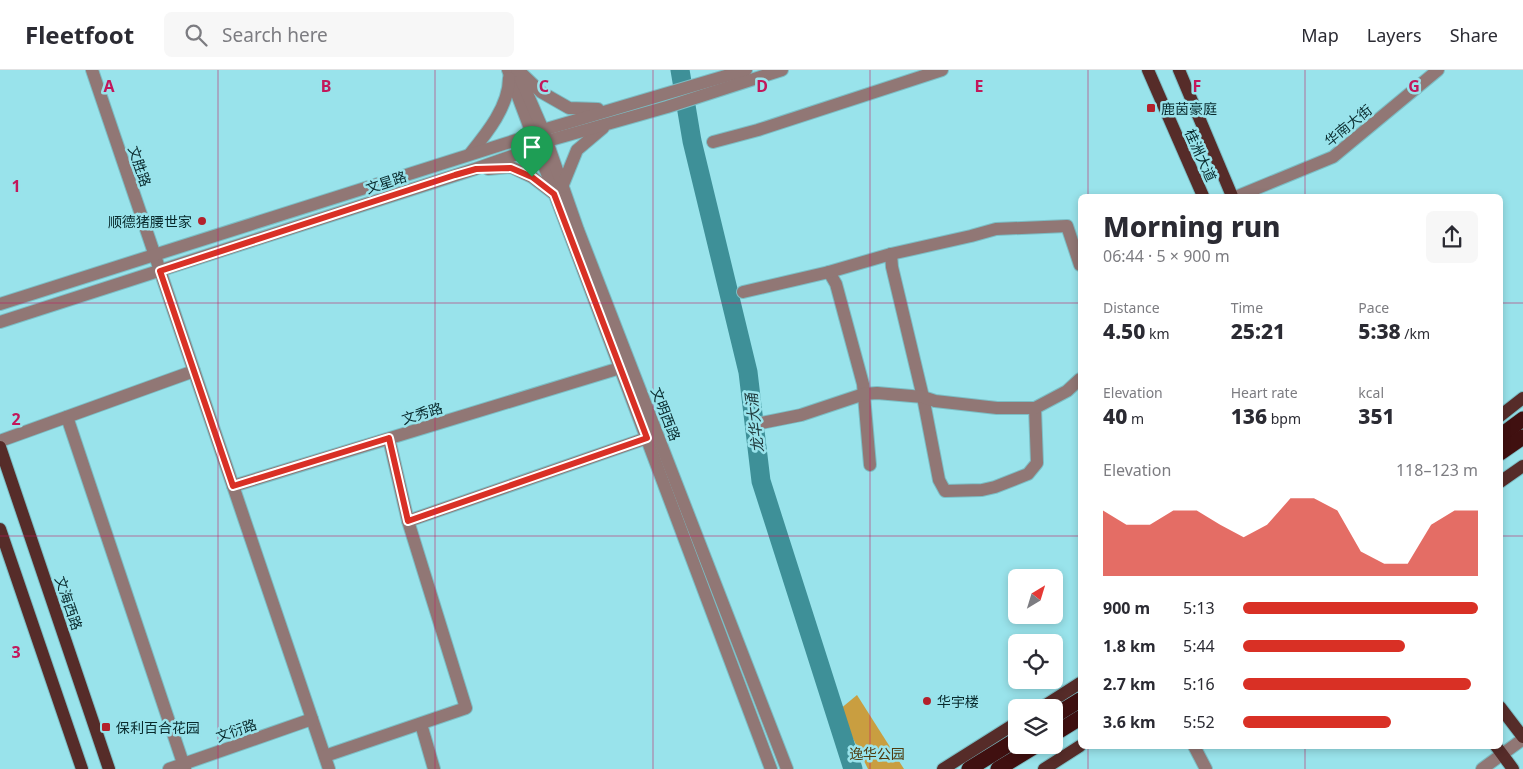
<!DOCTYPE html>
<meta charset="utf-8">
<style>
:root{--surface:#fff;--page:#f7f7f7;--text:#2b2b33;--muted:#7c7c81;--line:#e1e1e2;--accent:#d93025}
body{margin:0;font-family:"Noto Sans","Noto Sans SC",sans-serif;background:var(--page);color:var(--text);height:100vh;display:flex;flex-direction:column;font-size:19px;white-space:nowrap}
*{box-sizing:border-box;margin:0}
p{font-size:16px;color:var(--muted)}
.icon{flex:none;width:28px;height:28px;fill:none;stroke:currentColor;stroke-width:2;stroke-linecap:round;stroke-linejoin:round}
.map{position:relative;flex:1;overflow:hidden}
.drawer{position:absolute;left:1078px;top:124px;width:425px;height:555px;display:flex;flex-direction:column;background:var(--surface);border-radius:8px;box-shadow:0 2px 8px #0003}
.drawer>*{flex:none}
.needle{width:32px;rotate:38deg}
.fabs{position:absolute;left:1008px;top:499px;display:grid;gap:10px}
.fabs a{display:grid;place-items:center;width:55px;height:55px;border-radius:8px;background:var(--surface);box-shadow:0 2px 8px #0003;font-size:25px}
.pin{position:absolute;display:grid;place-items:center;width:42px;height:42px;color:#fff;margin:-51px -21px;border-radius:50% 50% 50% 0;rotate:-45deg;box-shadow:0 0 5px #0007}
.pin .icon{rotate:45deg}
.round{display:grid;place-items:center;flex:none;width:52px;height:52px;border-radius:8px;background:var(--page)}
.head{display:flex;align-items:center;justify-content:space-between;height:85px;padding:0 25px}
h1{font-size:28px;font-weight:800;line-height:38px}
.stats{display:grid;grid-template-columns:repeat(3,1fr);gap:8px;height:85px;padding:5px 25px}
.stats div{display:grid;align-content:center}
.stats b{font-size:21px;font-weight:800}
.stats small{font-size:14px;font-weight:400}
.stats p{font-size:14px}
.chart{height:140px;padding:10px 25px}
.chart p{display:flex;justify-content:space-between}
.chart svg{width:100%;height:90px;margin-top:5px;fill:var(--accent);opacity:.7}
ul{padding:0 25px;list-style:none;font-size:16px}
li{display:grid;grid-template-columns:80px 60px 1fr;align-items:center;height:38px}
li i{height:12px;border-radius:6px;background:var(--accent)}
header{display:flex;align-items:center;gap:30px;box-sizing:border-box;height:70px;padding:0 25px;background:var(--surface);border-bottom:1px solid var(--line)}
header strong{font-size:24px}
nav{display:flex;gap:28px;margin-inline-start:auto;font-size:18px}
.search{width:350px;height:45px;background:var(--page);display:flex;align-items:center;gap:12px;box-sizing:border-box;padding:0 18px;border-radius:8px;color:var(--muted);font-size:19px}
.map>svg:first-child{display:block}
.green{fill:#c99e40}
.lines{fill:none;stroke-linecap:round;stroke-linejoin:round}
.river{stroke:#3e9098;stroke-width:19}
.minor-casing{stroke:#7cbec5;stroke-width:14}
.major-casing{stroke:#7cbec5;stroke-width:14}
.highway-casing{stroke:#7cbec5;stroke-width:17}
.minor{stroke:#917775;stroke-width:12}
.major{stroke:#562c29;stroke-width:12}
.highway{stroke:#401010;stroke-width:15}
.route-casing{stroke:#fff;stroke-width:10}
.route{stroke:#d93025;stroke-width:6}
.grid{fill:none;stroke:#c2185b;stroke-width:1;stroke-opacity:0.55}
.poi-dot{fill:#b3212b;stroke:#99e3eb;stroke-width:2}
.labels{text-anchor:middle;dominant-baseline:central;stroke-width:5;stroke-linejoin:round;paint-order:stroke}
.poi-label{font-size:14px;fill:#08292c;stroke:#99e3eb;text-anchor:start}
.street-label{font-size:14px;fill:#08292c;stroke:#99e3eb}
.park-label{font-size:14px;fill:#4e3b0e;stroke:#99e3eb}
.water-label{font-size:15px;font-style:italic;fill:#213b3e;stroke:#99e3eb}
.grid-label{font-size:16px;text-anchor:middle;font-weight:bold;fill:#c2185b;stroke:#99e3eb;stroke-width:5;stroke-linejoin:round;paint-order:stroke}
</style>
<header>
<strong>Fleetfoot</strong>
<div class="search"><svg class="icon" aria-label="search" viewBox="0 0 24 24"><circle cx="10" cy="10" r="6"/><path d="M15 15l6 6"/></svg>Search here</div>
<nav><a>Map</a><a>Layers</a><a>Share</a></nav>
</header>
<div class="map">
<svg width="1523" height="699" viewBox="0 0 1523 699">
<rect width="100%" height="100%" fill="#99e3eb"/>
<polygon class="green" points="857,625 904,699 868,699 839,640"/>
<g class="lines">
<polyline class="river" points="680,0 692,71 748,302 761,411 853,699"/>
<g class="minor-casing">
<g id="minor">
<polyline points="92,0 329,699"/>
<polyline points="508,0 771,699"/>
<polyline points="517,0 543,60 578,160 787,699"/>
<polyline points="520,2 541,22 569,38 598,39"/>
<polyline points="713,72 758,60 942,0"/>
<path d="M470,84C487,63 509,36 509,8"/>
<polyline points="488,99 511,97 532,107 553,123"/>
<polyline points="562,117 577,80 603,58"/>
<polyline points="1238,126 1333,87 1438,0"/>
<polyline points="891,184 892,197 923,327 939,410 945,421 982,420 995,417 1028,404 1037,393 1035,338"/>
<polyline points="829,202 836,214 863,314 870,395"/>
<polyline points="743,222 829,202 891,184 971,166 996,159 1067,156 1080,195"/>
<polyline points="0,234 532,65 543,60 746,0"/>
<polyline points="0,252 475,99 537,77 547,71 667,37 782,0"/>
<polyline points="67,347 185,699"/>
<polyline points="761,353 801,345 864,324 877,323 923,327 935,331 997,338 1035,338 1067,321 1080,309"/>
<polyline points="0,371 194,301"/>
<polyline points="233,416 620,298"/>
<polyline points="408,451 647,368"/>
<polyline points="421,654 434,699"/>
<polyline points="1194,676 1206,699"/>
<polyline points="325,686 466,638 408,451 389,369"/>
<polyline points="169,699 312,649"/>
<polyline points="1482,699 1523,669"/>
</g>
</g>
<g class="major-casing">
<g id="major">
<polyline points="1148,0 1203,126"/>
<polyline points="1179,0 1232,126"/>
<polyline points="1500,346 1523,328"/>
<polyline points="0,377 109,699"/>
<polyline points="1500,412 1523,396"/>
<polyline points="0,459 82,699"/>
<polyline points="1500,637 1523,667"/>
<polyline points="1041,638 1080,613"/>
<polyline points="1496,676 1513,699"/>
<polyline points="943,699 1016,653"/>
<polyline points="1044,699 1080,676"/>
</g>
</g>
<g class="highway-casing">
<g id="highway">
<polyline points="1500,366 1523,349"/>
<polyline points="1500,383 1523,367"/>
<polyline points="1054,646 1080,630"/>
<polyline points="1054,664 1080,648"/>
<polyline points="969,699 1016,670"/>
<polyline points="998,699 1037,675"/>
</g>
</g>
<use href="#minor" class="minor"/>
<use href="#major" class="major"/>
<use href="#highway" class="highway"/>
</g>
<g class="lines">
<g class="route-casing">
<polygon id="route" points="511,98 532,107 554,124 647,368 408,451 389,368 233,416 160,201 455,105 476,99"/>
</g>
<use href="#route" class="route"/>
</g>
<path class="grid" d="M218,0V699M435,0V699M653,0V699M870,0V699M1088,0V126M1305,0V126M0,233H1080M1500,233H1523M0,466H1080M1500,466H1523M1088,676V699M1305,676V699"/>
<g class="poi-dot">
<rect x="1146" y="33" width="10" height="10" rx="2.5"/>
<circle cx="202" cy="151" r="5"/>
<circle cx="927" cy="631" r="5"/>
<rect x="101" y="652" width="10" height="10" rx="2.5"/>
</g>
<g class="labels">
<g class="poi-label">
<text x="1161" y="38">鹿茵豪庭</text>
<text x="192" y="151" text-anchor="end">顺德猪腰世家</text>
<text x="937" y="631">华宇楼</text>
<text x="116" y="657">保利百合花园</text>
</g>
<g class="street-label">
<text transform="translate(1348 55) rotate(-39)">华南大街</text>
<text transform="translate(1201 85) rotate(66)">桂洲大道</text>
<text transform="translate(140 96) rotate(71)">文胜路</text>
<text transform="translate(386 112) rotate(-18)">文星路</text>
<text transform="translate(422 343) rotate(-17)">文秀路</text>
<text transform="translate(666 344) rotate(69)">文明西路</text>
<text transform="translate(69 533) rotate(71)">文海西路</text>
<text transform="translate(236 660) rotate(-19)">文衍路</text>
</g>
<g class="park-label">
<text x="877" y="683">逸华公园</text>
</g>
<g class="water-label">
<text transform="translate(754 353) rotate(-97)">龙华大涌</text>
</g>
</g>
<g class="grid-label">
<text x="109" y="22">A</text>
<text x="326" y="22">B</text>
<text x="544" y="22">C</text>
<text x="762" y="22">D</text>
<text x="979" y="22">E</text>
<text x="1197" y="22">F</text>
<text x="1414" y="22">G</text>
<text x="16" y="122">1</text>
<text x="16" y="355">2</text>
<text x="16" y="588">3</text>
</g>
</svg>
<div class="fabs">
<a><svg class="needle" viewBox="-14 -14 28 28"><path d="M0-13l5 13h-10z" fill="#e53935"/><path d="M0 13l5-13h-10z" fill="#7c7c81"/></svg></a>
<a><svg class="icon" aria-label="locate" viewBox="0 0 24 24"><circle cx="12" cy="12" r="6"/><path d="M12 2v4M12 18v4M2 12h4M18 12h4"/></svg></a>
<a><svg class="icon" aria-label="layers" viewBox="0 0 24 24"><path d="M12 4l9 5-9 5-9-5zM3 14l9 5 9-5"/></svg></a>
</div>
<div class="pin" style="left:532px;top:107px;background:#1e9e55"><svg class="icon" aria-label="arrive" viewBox="0 0 24 24"><path d="M6 21V4h12l-3 4 3 4H6"/></svg></div>
<section class="drawer">
<div class="head"><div><h1>Morning run</h1><p>06:44 · 5 × 900 m</p></div><a class="round"><svg class="icon" aria-label="share" viewBox="0 0 24 24"><path d="M12 15V3M7 8l5-5 5 5M5 13v7h14v-7"/></svg></a></div>
<div class="stats">
<div><p>Distance</p><b>4.50<small> km</small></b></div>
<div><p>Time</p><b>25:21</b></div>
<div><p>Pace</p><b>5:38<small> /km</small></b></div>
</div>
<div class="stats">
<div><p>Elevation</p><b>40<small> m</small></b></div>
<div><p>Heart rate</p><b>136<small> bpm</small></b></div>
<div><p>kcal</p><b>351</b></div>
</div>
<div class="chart"><p><span>Elevation</span>118–123 m</p>
<svg viewBox="0 0 160 44" preserveAspectRatio="none"><path d="M0 44V12L10 19L20 19L30 12L40 12L50 19L60 25L70 19L80 6L90 6L100 12L110 32L120 38L130 38L140 19L150 12L160 12V44z"/></svg>
</div>
<ul>
<li><b>900 m</b>5:13<i style="width:100%"></i></li>
<li><b>1.8 km</b>5:44<i style="width:69%"></i></li>
<li><b>2.7 km</b>5:16<i style="width:97%"></i></li>
<li><b>3.6 km</b>5:52<i style="width:63%"></i></li>
</ul>
</section>
</div>
